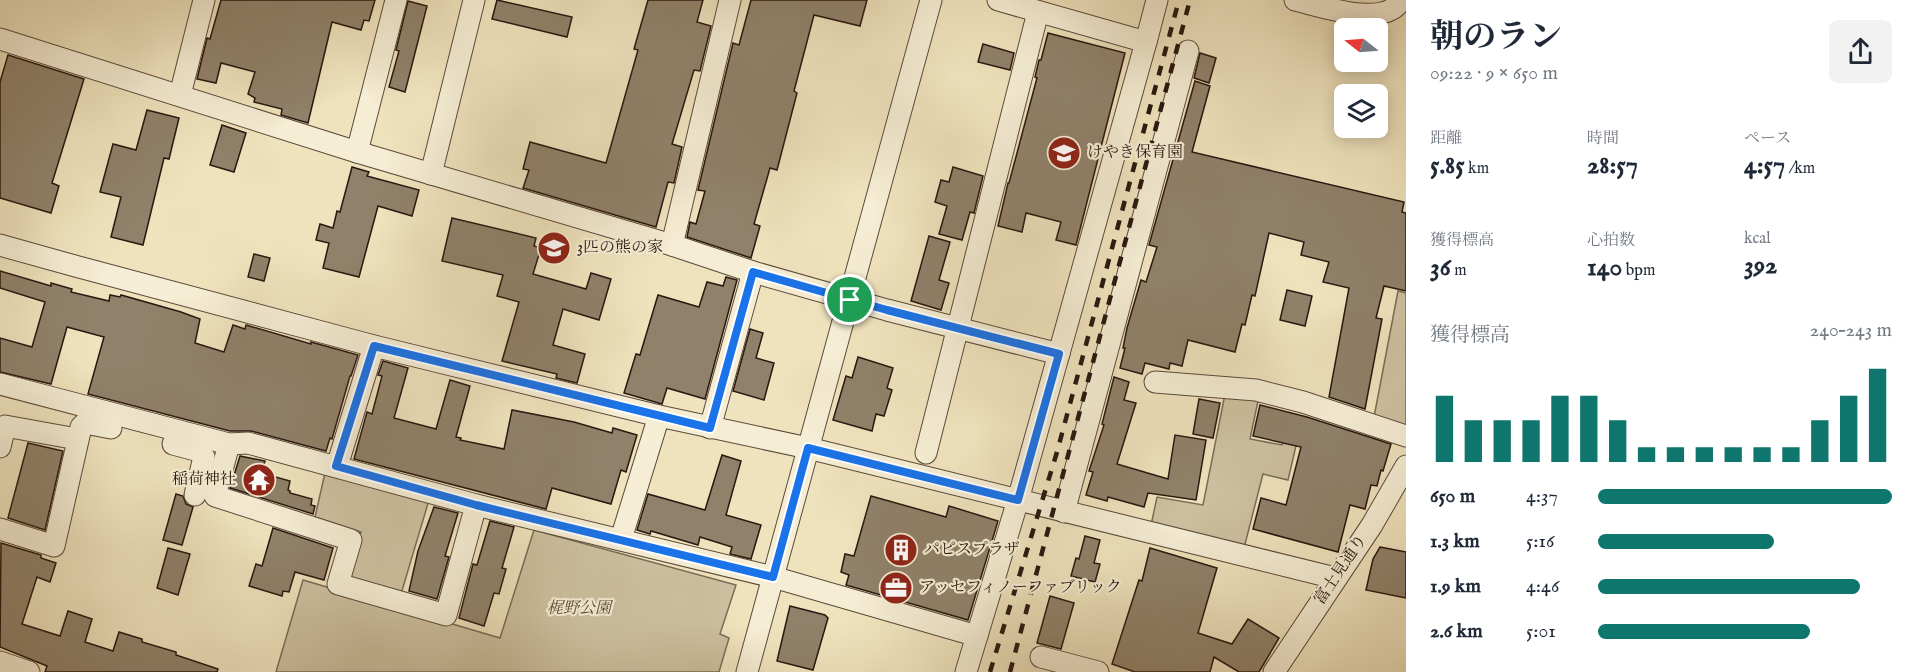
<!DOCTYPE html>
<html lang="ja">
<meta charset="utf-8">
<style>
:root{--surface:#fff;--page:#f2f2f3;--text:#1f2937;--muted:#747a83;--accent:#0f766e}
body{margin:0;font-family:"IM FELL English","Noto Serif JP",serif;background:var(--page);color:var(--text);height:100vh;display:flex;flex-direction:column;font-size:22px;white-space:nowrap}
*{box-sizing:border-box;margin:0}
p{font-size:20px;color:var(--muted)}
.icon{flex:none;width:33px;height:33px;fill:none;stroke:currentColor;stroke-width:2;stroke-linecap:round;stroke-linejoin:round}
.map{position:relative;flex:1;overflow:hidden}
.sheet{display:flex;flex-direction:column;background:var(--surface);width:510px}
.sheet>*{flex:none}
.needle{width:39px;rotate:287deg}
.tools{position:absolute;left:1334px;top:18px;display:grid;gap:12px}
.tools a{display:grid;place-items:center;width:54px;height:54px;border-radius:9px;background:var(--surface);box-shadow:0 3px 15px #0003;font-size:30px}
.pin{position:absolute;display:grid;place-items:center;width:51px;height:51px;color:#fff;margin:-26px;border:3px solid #fff;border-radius:50%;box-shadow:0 2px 6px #0007}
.round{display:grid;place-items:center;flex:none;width:63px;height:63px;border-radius:9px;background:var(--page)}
.headline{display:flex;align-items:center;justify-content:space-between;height:102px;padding:0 24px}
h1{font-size:33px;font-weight:700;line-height:45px}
.stats{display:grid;grid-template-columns:repeat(3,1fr);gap:9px;height:102px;padding:6px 24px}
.stats div{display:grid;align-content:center}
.stats b{font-size:26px;font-weight:700}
.stats small{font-size:16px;font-weight:400}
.stats p{font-size:16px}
.chart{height:168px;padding:12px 24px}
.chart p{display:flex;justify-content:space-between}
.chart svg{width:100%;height:108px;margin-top:6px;stroke:var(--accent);stroke-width:6}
ul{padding:0 24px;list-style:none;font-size:20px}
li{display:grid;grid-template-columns:96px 72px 1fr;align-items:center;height:45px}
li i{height:15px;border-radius:8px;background:var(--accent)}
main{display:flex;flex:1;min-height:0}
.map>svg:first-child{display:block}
.green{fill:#cdc0a0;stroke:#7b6c58;stroke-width:1.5}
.building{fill:#90816a;stroke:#291710;stroke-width:1.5}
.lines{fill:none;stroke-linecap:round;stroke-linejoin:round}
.minor-casing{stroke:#5a4a3b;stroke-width:23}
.minor{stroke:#f5edd4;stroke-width:21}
.rail{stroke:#291710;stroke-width:4.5;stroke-dasharray:10 10;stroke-linecap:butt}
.route-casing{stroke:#fff;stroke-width:12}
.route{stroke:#1a73e8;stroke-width:8}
.labels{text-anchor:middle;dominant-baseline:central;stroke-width:4.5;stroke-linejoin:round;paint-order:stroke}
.poi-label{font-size:16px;fill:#291710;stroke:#f5edd4;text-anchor:start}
.street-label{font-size:16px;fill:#291710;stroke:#f5edd4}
.park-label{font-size:16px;font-style:italic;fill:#5a4a3b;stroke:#f5edd4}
</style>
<main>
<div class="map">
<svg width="1406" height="672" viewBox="0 0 1406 672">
<rect width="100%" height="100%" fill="#efe3bd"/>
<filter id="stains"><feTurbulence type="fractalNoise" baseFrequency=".00333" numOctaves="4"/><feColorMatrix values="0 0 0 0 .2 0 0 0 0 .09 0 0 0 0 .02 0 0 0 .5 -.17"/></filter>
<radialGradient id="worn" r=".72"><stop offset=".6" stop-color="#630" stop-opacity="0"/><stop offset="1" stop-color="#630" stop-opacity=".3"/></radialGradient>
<g class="green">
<polygon points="1398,291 1406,293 1406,425 1374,417"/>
<polygon points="1225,394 1258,401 1250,439 1282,445 1289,417 1302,420 1288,480 1263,474 1244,548 1151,525 1157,497 1203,505"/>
<polygon points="325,473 429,500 401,594 346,577 361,532 315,517"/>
<polygon points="534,530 736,585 720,634 729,638 719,672 276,672 303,580 500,638"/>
</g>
<g class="building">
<polygon points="221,0 375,0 369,21 364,20 361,30 332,22 308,123 281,115 282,109 254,102 255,98 248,94 255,72 221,63 216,83 197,79 207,38 210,39"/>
<polygon points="497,0 572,17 567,37 492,19"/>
<polygon points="648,0 703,0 697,22 711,26 700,71 694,70 672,144 682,147 674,183 668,182 656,227 523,188 529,170 523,169 530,142 606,163 638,50 634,49"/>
<polygon points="751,0 867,0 860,26 814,15 794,91 797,93 777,170 770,168 754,224 760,226 751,258 687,237 690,222 696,224 705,191 698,190 733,43 739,45"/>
<polygon points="408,1 427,6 405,92 389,87 399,51 396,50"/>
<polygon points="1048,33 1125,53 1076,245 1056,240 1061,222 1026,213 1022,232 998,226 1008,183 1009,183 1037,78 1035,77 1039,60 1041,60"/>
<polygon points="983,44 1014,53 1010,70 978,62"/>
<polygon points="1200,53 1216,58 1209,83 1194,78"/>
<polygon points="8,55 84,79 52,183 59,186 51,213 0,198 0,82"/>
<polygon points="1195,81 1210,86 1192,152 1404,202 1402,212 1406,213 1406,291 1384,286 1376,318 1382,319 1365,409 1329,397 1349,288 1323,282 1329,262 1301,255 1304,242 1269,233 1255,296 1252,295 1245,325 1242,324 1235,352 1188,340 1182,366 1170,363 1169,369 1145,363 1142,374 1120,368 1125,348 1123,348 1127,328 1141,280 1146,282 1157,247 1149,245"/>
<polygon points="147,110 179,118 169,159 164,158 143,245 111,237 121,197 100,192 113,144 136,150"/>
<polygon points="222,125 246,133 234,172 210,165"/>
<polygon points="352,167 369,172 367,176 419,190 412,216 378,206 359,277 323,268 329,243 316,240 320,224 333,228 337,211 340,212"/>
<polygon points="953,167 983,176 974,213 970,212 962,240 939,234 947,206 935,202 941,180 949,182"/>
<polygon points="452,218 536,238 534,246 541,248 533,274 586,289 591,273 611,279 599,320 563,309 553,345 585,354 577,383 556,378 557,374 502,361 519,302 497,296 503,275 442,261"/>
<polygon points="929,236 950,242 939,280 949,283 941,310 911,301"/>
<polygon points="254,254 270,258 264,281 248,277"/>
<polygon points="0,271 51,286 51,283 72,289 71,292 109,301 110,295 120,297 121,295 181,312 200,319 195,343 224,352 233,325 245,329 246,325 311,344 311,342 358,355 351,376 350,376 332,439 330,438 326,451 251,431 230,431 88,394 104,337 67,327 51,384 0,372 0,338 32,347 45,302 0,288"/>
<polygon points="726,277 737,280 705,399 667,388 662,404 624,393 636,354 640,355 658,295 699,307 707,282 723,286"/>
<polygon points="1287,290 1312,296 1305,326 1280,320"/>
<polygon points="750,329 763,333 756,358 774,363 764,400 733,391"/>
<polygon points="858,357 893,368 887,388 892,390 884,416 876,414 872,431 833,420 846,376 852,378"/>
<polygon points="383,361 408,368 394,418 436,429 450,380 470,386 456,437 461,438 460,440 504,449 512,410 574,422 612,433 613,428 637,435 626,472 621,470 611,504 552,488 546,509 354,459 367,412 372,414 382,376 378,375"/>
<polygon points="1114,377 1129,382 1124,400 1136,403 1117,464 1168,479 1175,435 1206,440 1196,500 1148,493 1144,507 1108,497 1107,501 1086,495 1093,472 1089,471 1104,425 1102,424"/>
<polygon points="1199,399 1220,403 1213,438 1193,434"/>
<polygon points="1260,405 1307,417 1391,444 1383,471 1381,470 1377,486 1371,485 1365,509 1350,505 1338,552 1253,529 1261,498 1286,505 1301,447 1253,436"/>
<polygon points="28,443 63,451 45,530 8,518"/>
<polygon points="722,455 741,461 726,515 761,525 751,559 730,554 732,547 700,537 698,545 651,531 650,534 637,530 648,494 705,510"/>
<polygon points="240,456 265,461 261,473 290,481 288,490 290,491 290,493 312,499 311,505 315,506 313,514 230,488"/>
<polygon points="176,494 183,496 186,504 193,507 182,545 163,540"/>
<polygon points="871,496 946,517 949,506 998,521 968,620 846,585 849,575 841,572 845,554 854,556"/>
<polygon points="434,507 458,513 445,556 449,557 437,599 409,591 418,551"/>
<polygon points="490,521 514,527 502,568 506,569 499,594 494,593 484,626 459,618 473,564 477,565"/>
<polygon points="273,528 333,548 324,580 295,572 289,592 283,591 282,596 249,586 256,564 262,566"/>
<polygon points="1085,536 1100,540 1094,563 1100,564 1095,582 1071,576 1076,558 1079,559"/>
<polygon points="1,543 41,555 41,558 56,563 50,582 37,577 22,624 60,636 68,611 92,619 85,642 113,651 119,632 142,639 142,642 176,652 176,655 218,669 217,672 45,672 47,666 0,647"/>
<polygon points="1380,547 1406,552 1406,598 1366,590 1373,559"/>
<polygon points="168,548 190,554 178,595 157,588"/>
<polygon points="1150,548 1217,568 1198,633 1232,644 1248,619 1279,638 1259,672 1239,672 1214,657 1210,672 1135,672 1112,664 1139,580 1142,581"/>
<polygon points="1050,596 1074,603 1061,649 1037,643"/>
<polygon points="790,606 825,615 828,618 813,670 777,661"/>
</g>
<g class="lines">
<g class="minor-casing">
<g id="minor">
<path d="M1295,0C1321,6 1385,29 1401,0"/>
<polyline points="0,39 357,152 672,245 753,272 887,310 1059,354"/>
<polyline points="1146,42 1157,0"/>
<polyline points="180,95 204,0"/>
<polyline points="357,152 396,0"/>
<polyline points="431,174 474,0"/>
<polyline points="0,245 75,266 374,346 659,416 808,448 1335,578"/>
<polyline points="672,245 730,0"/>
<polyline points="1155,382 1256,390 1303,402 1406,436"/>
<polyline points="0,384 229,444 248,443 476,505 773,577 977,636"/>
<polyline points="710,428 753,272"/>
<polyline points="173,444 199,451 204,457 195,495"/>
<polyline points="229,444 215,496 351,540 338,584 446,615 476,505"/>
<polyline points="0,447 5,426 77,439"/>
<polyline points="926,453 1038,12"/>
<polyline points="337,466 374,346"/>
<polyline points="1064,512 1188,51"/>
<polyline points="0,529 54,546 81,427 85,423 111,428"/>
<polyline points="621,539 659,416"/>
<polyline points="1041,657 1098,672"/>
<polyline points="0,662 29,672"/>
<polyline points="747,672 931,0"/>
<polyline points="966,672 1018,500 1146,42 998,0"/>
<polyline points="1274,672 1372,525 1406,466"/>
</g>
</g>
<use href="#minor" class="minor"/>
<g class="rail">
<polyline points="990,672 1057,452 1179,0"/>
<polyline points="1010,672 1190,0"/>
</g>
</g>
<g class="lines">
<g class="route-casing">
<polygon id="route" points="753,272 887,310 1059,354 1018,500 808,448 773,577 476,505 336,466 374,346 710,428"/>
</g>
<use href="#route" class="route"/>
</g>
<defs>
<g id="school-disc" transform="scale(1.725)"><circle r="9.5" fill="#8f2418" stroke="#f5edd4"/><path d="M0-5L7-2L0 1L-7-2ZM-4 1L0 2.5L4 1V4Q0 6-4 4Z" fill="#fff"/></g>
<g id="temple-disc" transform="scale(1.725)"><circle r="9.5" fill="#8f2418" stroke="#f5edd4"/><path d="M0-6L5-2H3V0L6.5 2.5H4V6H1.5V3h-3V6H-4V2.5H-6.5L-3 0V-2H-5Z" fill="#fff"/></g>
<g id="building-disc" transform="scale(1.725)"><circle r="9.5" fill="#8f2418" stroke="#f5edd4"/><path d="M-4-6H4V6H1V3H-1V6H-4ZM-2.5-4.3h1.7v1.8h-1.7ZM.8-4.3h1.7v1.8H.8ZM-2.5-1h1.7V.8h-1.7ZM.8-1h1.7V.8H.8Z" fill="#fff"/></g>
<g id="office-disc" transform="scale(1.725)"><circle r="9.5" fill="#8f2418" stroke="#f5edd4"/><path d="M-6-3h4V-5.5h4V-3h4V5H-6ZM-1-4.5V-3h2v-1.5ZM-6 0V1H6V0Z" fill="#fff"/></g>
</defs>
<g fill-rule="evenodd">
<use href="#school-disc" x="1064" y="153"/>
<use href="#school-disc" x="554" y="248"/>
<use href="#temple-disc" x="259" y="480"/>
<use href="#building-disc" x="901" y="550"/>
<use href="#office-disc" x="896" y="588"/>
</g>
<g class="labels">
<g class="poi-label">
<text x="1087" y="153">けやき保育園</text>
<text x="577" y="248">3匹の熊の家</text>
<text x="236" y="480" text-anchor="end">稲荷神社</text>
<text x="924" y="550">パピスプラザ</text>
<text x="919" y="588">アッセフィノーファブリック</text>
</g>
<g class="street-label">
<text transform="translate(1341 570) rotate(-56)">富士見通り</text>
</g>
<g class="park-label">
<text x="579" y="609">梶野公園</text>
</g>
</g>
<rect width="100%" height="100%" filter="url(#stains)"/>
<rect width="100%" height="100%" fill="url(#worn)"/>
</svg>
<div class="tools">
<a><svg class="needle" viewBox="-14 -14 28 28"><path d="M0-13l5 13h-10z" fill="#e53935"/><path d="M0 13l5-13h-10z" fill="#747a83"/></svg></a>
<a><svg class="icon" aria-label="layers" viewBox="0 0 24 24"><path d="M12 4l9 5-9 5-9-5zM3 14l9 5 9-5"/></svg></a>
</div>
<div class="pin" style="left:850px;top:300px;background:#1e9e55"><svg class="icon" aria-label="arrive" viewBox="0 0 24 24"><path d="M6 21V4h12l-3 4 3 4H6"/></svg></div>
</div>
<section class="sheet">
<div class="headline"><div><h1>朝のラン</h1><p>09:22 · 9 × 650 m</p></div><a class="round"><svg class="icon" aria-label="share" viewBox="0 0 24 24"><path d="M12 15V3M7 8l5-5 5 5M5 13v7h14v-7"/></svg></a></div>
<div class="stats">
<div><p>距離</p><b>5.85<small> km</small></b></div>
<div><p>時間</p><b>28:57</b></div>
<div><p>ペース</p><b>4:57<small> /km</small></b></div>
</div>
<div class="stats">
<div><p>獲得標高</p><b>36<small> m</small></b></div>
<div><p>心拍数</p><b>140<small> bpm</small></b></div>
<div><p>kcal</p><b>392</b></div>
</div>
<div class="chart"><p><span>獲得標高</span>240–243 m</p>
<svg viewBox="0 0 160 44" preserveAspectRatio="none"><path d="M5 44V17M15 44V27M25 44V27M35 44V27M45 44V17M55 44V17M65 44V27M75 44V38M85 44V38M95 44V38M105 44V38M115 44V38M125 44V38M135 44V27M145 44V17M155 44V6"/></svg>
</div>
<ul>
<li><b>650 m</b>4:37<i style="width:100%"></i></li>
<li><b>1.3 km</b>5:16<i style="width:60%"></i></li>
<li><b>1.9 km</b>4:46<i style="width:89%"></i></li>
<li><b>2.6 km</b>5:01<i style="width:72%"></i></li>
</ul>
</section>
</main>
